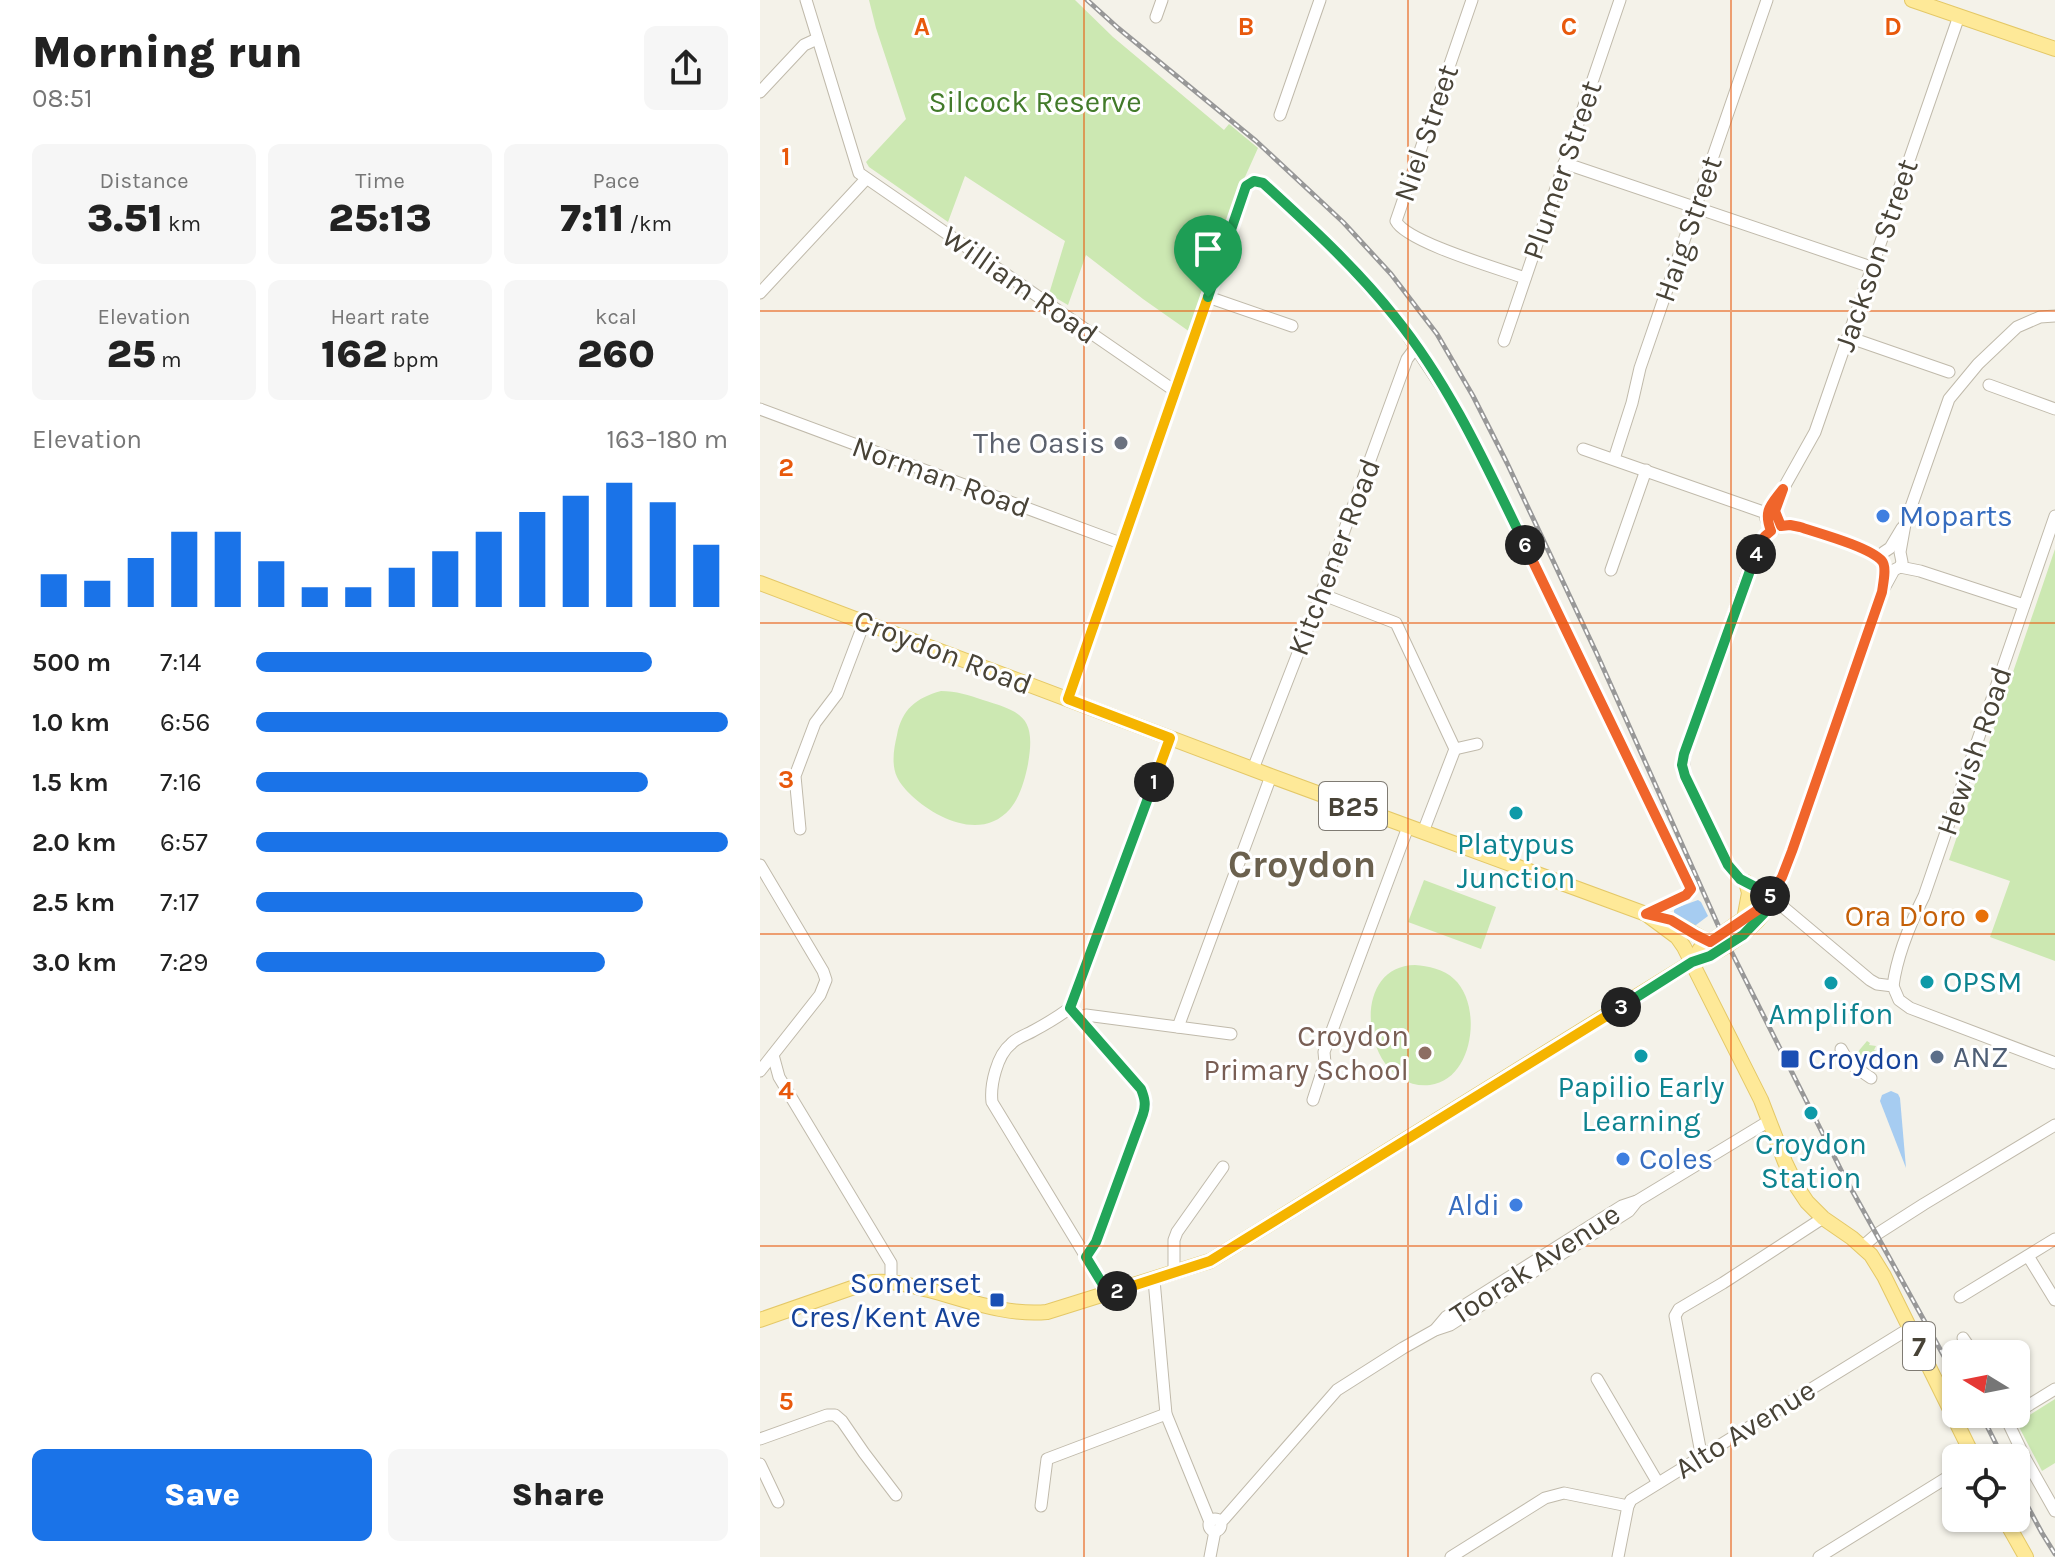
<!DOCTYPE html>
<meta charset="utf-8">
<style>
:root{--surface:#fff;--page:#f6f6f6;--text:#222;--muted:#767676;--accent:#1a73e8}
body{margin:0;font-family:Karla,sans-serif;background:var(--page);color:var(--text);height:100vh;display:flex;flex-direction:column;font-size:30px;white-space:nowrap}
*{box-sizing:border-box;margin:0}
p{font-size:26px;color:var(--muted)}
.icon{flex:none;width:44px;height:44px;fill:none;stroke:currentColor;stroke-width:2;stroke-linecap:round;stroke-linejoin:round}
.map{position:relative;flex:1;overflow:hidden}
.side{display:flex;flex-direction:column;background:var(--surface);width:760px}
.side>*{flex:none}
.needle{width:52px;rotate:280deg}
.tools{position:absolute;left:1182px;top:1340px;display:grid;gap:16px}
.tools a{display:grid;place-items:center;width:88px;height:88px;border-radius:12px;background:var(--surface);box-shadow:0 2px 6px #0004;font-size:40px}
.pin{position:absolute;display:grid;place-items:center;width:68px;height:68px;color:#fff;margin:-82px -34px;border-radius:50% 50% 50% 0;rotate:-45deg;box-shadow:0 0 8px #0007}
.pin .icon{rotate:45deg}
.km{position:absolute;width:40px;height:40px;margin:-20px;border-radius:50%;background:#222;color:#fff;font-size:22px;line-height:40px;text-align:center}
.round{display:grid;place-items:center;flex:none;width:84px;height:84px;border-radius:12px;background:var(--page)}
.headline{display:flex;align-items:center;justify-content:space-between;height:136px;padding:0 32px}
h1{font-size:44px;font-weight:800;line-height:60px}
.stats{display:grid;grid-template-columns:repeat(3,1fr);gap:12px;height:136px;padding:8px 32px}
.stats div{display:grid;align-content:center;border-radius:12px;background:var(--page);text-align:center}
.stats b{font-size:40px;font-weight:800}
.stats small{font-size:22px;font-weight:400}
.stats p{font-size:22px}
.chart{height:224px;padding:16px 32px}
.chart p{display:flex;justify-content:space-between}
.chart svg{width:100%;height:144px;margin-top:8px;stroke:var(--accent);stroke-width:6}
.action{display:flex;gap:16px;margin-top:auto;padding:16px 32px}
.action a{flex:1;height:92px;border-radius:12px;background:var(--accent);color:#fff;font-size:32px;font-weight:800;line-height:92px;text-align:center}
.action a+a{background:var(--page);color:var(--text)}
ul{padding:0 32px;list-style:none;font-size:26px}
li{display:grid;grid-template-columns:128px 96px 1fr;align-items:center;height:60px}
li i{height:20px;border-radius:10px;background:var(--accent)}
main{display:flex;flex:1;min-height:0}
.map>svg:first-child{display:block}
.green{fill:#cce8b2}
.water{fill:#a6ccf1}
.lines{fill:none;stroke-linecap:round;stroke-linejoin:round}
.minor-casing{stroke:#c0baab;stroke-width:13}
.major-casing{stroke:#e4c867;stroke-width:16}
.minor{stroke:#fff;stroke-width:11}
.major{stroke:#fee998;stroke-width:14}
.rail-casing{stroke:#989898;stroke-width:5}
.rail{stroke:#fff;stroke-width:2;stroke-dasharray:6;stroke-linecap:butt}
.split-1-casing{stroke:#fff;stroke-width:16}
.split-2-casing{stroke:#fff;stroke-width:16}
.split-3-casing{stroke:#fff;stroke-width:16}
.split-4-casing{stroke:#fff;stroke-width:16}
.split-5-casing{stroke:#fff;stroke-width:16}
.split-6-casing{stroke:#fff;stroke-width:16}
.split-7-casing{stroke:#fff;stroke-width:16}
.split-1{stroke:#f5b400;stroke-width:10}
.split-2{stroke:#22a559;stroke-width:10}
.split-3{stroke:#f5b400;stroke-width:10}
.split-4{stroke:#22a559;stroke-width:10}
.split-5{stroke:#f0652b;stroke-width:10}
.split-6{stroke:#f0652b;stroke-width:10}
.split-7{stroke:#22a559;stroke-width:10}
.grid{fill:none;stroke:#e8590c;stroke-width:2;stroke-opacity:0.55}
.worship-dot{fill:#6b7280;stroke:#fff;stroke-width:3}
.shop-dot{fill:#3f7fe0;stroke:#fff;stroke-width:3}
.culture-dot{fill:#0f9aa8;stroke:#fff;stroke-width:3}
.food-dot{fill:#e8710a;stroke:#fff;stroke-width:3}
.education-dot{fill:#8d6e63;stroke:#fff;stroke-width:3}
.service-dot{fill:#5c6f8a;stroke:#fff;stroke-width:3}
.transit-dot{fill:#1a4fb4;stroke:#fff;stroke-width:3}
.labels{text-anchor:middle;dominant-baseline:central;stroke-width:6;stroke-linejoin:round;paint-order:stroke}
.shield{fill:#fff;stroke:#7f7b73;stroke-width:2}
.shield-label{font-size:28px;font-weight:bold;fill:#484337}
.park-label{font-size:30px;fill:#427a2a;stroke:#fff}
.street-label{font-size:30px;fill:#484337;stroke:#fff}
.worship-label{font-size:30px;fill:#5b616d;stroke:#fff;text-anchor:end}
.shop-label{font-size:30px;fill:#366cbe;stroke:#fff;text-anchor:start}
.culture-label{font-size:30px;fill:#0d838f;stroke:#fff}
.food-label{font-size:30px;fill:#c56008;stroke:#fff;text-anchor:end}
.education-label{font-size:30px;fill:#785e54;stroke:#fff;text-anchor:end}
.service-label{font-size:30px;fill:#4e5e75;stroke:#fff;text-anchor:start}
.transit-label{font-size:30px;fill:#164399;stroke:#fff;text-anchor:start}
.district-label{font-size:38px;font-weight:bold;fill:#6b614e;stroke:#fff}
.grid-label{font-size:26px;text-anchor:middle;font-weight:bold;fill:#e8590c;stroke:#fff;stroke-width:6;stroke-linejoin:round;paint-order:stroke}
</style>
<main>
<section class="side">
<div class="headline"><div><h1>Morning run</h1><p>08:51</p></div><a class="round"><svg class="icon" aria-label="share" viewBox="0 0 24 24"><path d="M12 15V3M7 8l5-5 5 5M5 13v7h14v-7"/></svg></a></div>
<div class="stats">
<div><p>Distance</p><b>3.51<small> km</small></b></div>
<div><p>Time</p><b>25:13</b></div>
<div><p>Pace</p><b>7:11<small> /km</small></b></div>
</div>
<div class="stats">
<div><p>Elevation</p><b>25<small> m</small></b></div>
<div><p>Heart rate</p><b>162<small> bpm</small></b></div>
<div><p>kcal</p><b>260</b></div>
</div>
<div class="chart"><p><span>Elevation</span>163–180 m</p>
<svg viewBox="0 0 160 44" preserveAspectRatio="none"><path d="M5 44V34M15 44V36M25 44V29M35 44V21M45 44V21M55 44V30M65 44V38M75 44V38M85 44V32M95 44V27M105 44V21M115 44V15M125 44V10M135 44V6M145 44V12M155 44V25"/></svg>
</div>
<ul>
<li><b>500 m</b>7:14<i style="width:84%"></i></li>
<li><b>1.0 km</b>6:56<i style="width:100%"></i></li>
<li><b>1.5 km</b>7:16<i style="width:83%"></i></li>
<li><b>2.0 km</b>6:57<i style="width:100%"></i></li>
<li><b>2.5 km</b>7:17<i style="width:82%"></i></li>
<li><b>3.0 km</b>7:29<i style="width:74%"></i></li>
</ul>
<div class="action"><a>Save</a><a>Share</a></div>
</section>
<div class="map">
<svg width="1295" height="1557" viewBox="0 0 1295 1557">
<rect width="100%" height="100%" fill="#f4f2e9"/>
<g class="green">
<polygon points="109,0 315,0 353,37 464,130 469,124 498,148 485,177 430,332 383,299 326,255 308,305 289,294 305,241 205,176 188,222 109,167 106,162 146,119 116,28"/>
<polygon points="1295,549 1295,961 1230,937 1250,881 1189,860"/>
<path d="M181,691C196,691 209,695 223,700C263,712 276,718 268,764C265,779 260,797 250,809C222,841 177,819 152,796C147,791 140,784 137,777C131,764 134,748 137,735C142,709 156,698 181,691Z"/>
<polygon points="664,880 736,907 721,949 648,922"/>
<path d="M655,965C668,966 684,969 694,979C723,1005 714,1080 670,1085C604,1092 585,966 655,965Z"/>
<polygon points="1107,1041 1110,1043 1109,1045 1116,1046 1114,1050 1119,1052 1112,1065 1096,1054"/>
<polygon points="1295,1399 1295,1463 1282,1471 1257,1423"/>
</g>
<g class="water">
<polygon points="938,900 941,902 948,916 936,925 932,926 914,914 914,910 916,908"/>
<polygon points="1131,1091 1138,1094 1140,1098 1146,1168 1120,1101 1122,1095"/>
</g>
<g class="lines">
<g class="minor-casing">
<g id="minor">
<polyline points="46,0 99,173 415,391"/>
<path d="M712,0L636,221C646,242 740,269 765,278"/>
<polyline points="396,17 402,0"/>
<polyline points="0,92 44,45 57,39"/>
<polyline points="520,115 560,0"/>
<polyline points="804,163 1111,267"/>
<polyline points="0,293 106,179"/>
<polyline points="448,297 532,326"/>
<polyline points="1088,337 1189,372"/>
<polyline points="744,341 860,0"/>
<polyline points="1229,385 1295,409"/>
<polyline points="0,409 363,544"/>
<polyline points="823,449 1006,513"/>
<polyline points="854,459 872,403 880,368 1007,0"/>
<polyline points="1011,531 1006,519 1006,513 1023,489 1055,432 1199,16"/>
<polyline points="1121,560 1103,548 1040,527 1030,525 1017,527 1005,536 1001,542 989,569 925,752 923,772 968,865 976,875 1010,896 1110,980 1117,984 1133,986 1139,1000 1150,1008 1295,1063"/>
<polyline points="1140,567 1160,571 1264,605"/>
<polyline points="851,570 886,470"/>
<polyline points="1123,587 1124,566 1122,557 1124,552 1130,548 1142,528"/>
<polyline points="561,594 636,623 695,749 663,832"/>
<polyline points="308,699 486,186 490,182 499,181 563,238 635,317 697,410 735,482 931,889 926,895 886,914"/>
<polyline points="695,749 717,744"/>
<polyline points="493,769 561,594 647,359 656,347"/>
<polyline points="40,829 35,776 55,723 77,694 104,623"/>
<polyline points="0,865 63,971 66,980 60,995 0,1071"/>
<polyline points="1010,896 1022,877 1032,851 1122,592 1134,570 1140,567 1142,562 1140,552 1145,524 1189,399 1218,364 1257,327 1280,317 1295,316"/>
<path d="M1133,986C1137,955 1150,924 1164,896L1295,516"/>
<path d="M310,1008C298,1017 286,1024 273,1031C266,1035 256,1038 251,1044C237,1055 230,1085 232,1102L348,1293"/>
<polyline points="310,1008 410,738"/>
<polyline points="310,1008 381,1089 386,1104 336,1242 326,1257"/>
<polyline points="319,1018 326,1015 471,1034"/>
<polyline points="418,1027 511,776"/>
<polyline points="1081,1049 1089,1063 1111,1078"/>
<polyline points="13,1055 19,1077 131,1263 131,1281"/>
<polyline points="553,1100 565,1063 564,1052 648,827"/>
<polyline points="1102,1247 1117,1234 1164,1204 1295,1125"/>
<polyline points="1268,1256 1295,1300"/>
<polyline points="414,1273 414,1240 417,1232 463,1167"/>
<polyline points="394,1280 406,1414 450,1522"/>
<polyline points="1200,1297 1295,1239"/>
<polyline points="675,1330 686,1317 862,1206 877,1201 1009,1121"/>
<polyline points="1203,1338 1214,1354"/>
<polyline points="837,1379 898,1483"/>
<polyline points="1256,1413 1295,1389"/>
<polyline points="1244,1414 1265,1458 1295,1511"/>
<polyline points="0,1439 67,1415 75,1415 82,1421 104,1453 136,1495"/>
<polyline points="943,1455 940,1448 915,1316 919,1309 963,1283 1063,1218"/>
<polyline points="0,1464 18,1502"/>
<polyline points="281,1506 287,1459 406,1414"/>
<circle cx="455" cy="1525" r="6"/>
<polyline points="460,1521 464,1519 577,1390 643,1348 675,1330 690,1325 869,1211 877,1201"/>
<polyline points="450,1557 455,1531"/>
<polyline points="691,1557 785,1498 804,1493 868,1506"/>
<polyline points="858,1557 868,1506 871,1500 1150,1328"/>
<polyline points="1059,1557 1196,1472"/>
</g>
</g>
<g class="major-casing">
<g id="major">
<polyline points="1152,0 1295,49"/>
<polyline points="0,583 511,776 886,914 917,937 924,947 1001,1100 1025,1162 1037,1187 1047,1202 1063,1218 1092,1238 1111,1255 1124,1276 1214,1458"/>
<path d="M897,916C916,921 932,934 950,942"/>
<polyline points="984,920 989,893 986,882"/>
<polyline points="932,962 940,949 999,908"/>
<path d="M0,1320L106,1283C128,1279 148,1285 169,1290C207,1300 247,1316 287,1312L450,1261L932,962C966,951 995,929 1014,899"/>
<polyline points="1244,1518 1266,1557"/>
</g>
</g>
<use href="#minor" class="minor"/>
<use href="#major" class="major"/>
<g class="rail-casing">
<g id="rail">
<polyline points="327,0 358,28 496,141 583,222 631,274 677,334 713,396 747,463 836,652 958,925 1083,1174 1196,1378"/>
<polyline points="1221,1414 1243,1458"/>
<polyline points="1256,1485 1282,1533 1295,1554"/>
</g>
</g>
<use href="#rail" class="rail"/>
</g>
<g class="lines">
<g class="split-1-casing">
<polyline id="split-1" points="394,782 410,738 308,699 448,297"/>
</g>
<g class="split-2-casing">
<path id="split-2" d="M357,1291L348,1293L326,1257L336,1242L383,1114C386,1105 385,1099 381,1089L310,1008L394,782"/>
</g>
<g class="split-3-casing">
<polyline id="split-3" points="357,1291 450,1261 861,1007"/>
</g>
<g class="split-4-casing">
<polyline id="split-4" points="861,1007 932,962 950,956 983,935 1007,910 1014,899 1003,891 980,879 968,865 925,776 922,765 924,754 996,554"/>
</g>
<g class="split-5-casing">
<path id="split-5" d="M996,554L1005,536L1011,531C1003,510 1011,505 1023,489L1015,511L1021,526L1030,525L1040,527C1058,533 1110,547 1122,561C1127,567 1123,584 1122,592L1032,851L1022,877L1010,896"/>
</g>
<g class="split-6-casing">
<polyline id="split-6" points="765,545 931,889 926,895 886,914 911,920 936,935 950,942 999,909 1010,896"/>
</g>
<g class="split-7-casing">
<path id="split-7" d="M448,297L486,186L494,181L503,183C549,225 596,268 635,317C690,385 727,467 765,545"/>
</g>
<use href="#split-1" class="split-1"/>
<use href="#split-2" class="split-2"/>
<use href="#split-3" class="split-3"/>
<use href="#split-4" class="split-4"/>
<use href="#split-5" class="split-5"/>
<use href="#split-6" class="split-6"/>
<use href="#split-7" class="split-7"/>
</g>
<path class="grid" d="M324,0V1557M648,0V1557M971,0V1557M0,311H1295M0,623H1295M0,934H1295M0,1246H1295"/>
<circle class="worship-dot" cx="361" cy="443" r="8"/>
<g class="shop-dot">
<circle cx="1123" cy="516" r="8"/>
<circle cx="863" cy="1159" r="8"/>
<circle cx="756" cy="1205" r="8"/>
</g>
<g class="culture-dot">
<circle cx="756" cy="813" r="8"/>
<circle cx="1167" cy="982" r="8"/>
<circle cx="1071" cy="983" r="8"/>
<circle cx="881" cy="1056" r="8"/>
<circle cx="1051" cy="1113" r="8"/>
</g>
<circle class="food-dot" cx="1222" cy="916" r="8"/>
<circle class="education-dot" cx="665" cy="1053" r="8"/>
<circle class="service-dot" cx="1177" cy="1057" r="8"/>
<g class="transit-dot">
<rect x="1020" y="1049" width="20" height="20" rx="4"/>
<rect x="229" y="1292" width="16" height="16" rx="4"/>
</g>
<g class="labels">
<g class="shield">
<rect x="559" y="782" width="68" height="48" rx="6"/>
<rect x="1143" y="1322" width="32" height="48" rx="6"/>
</g>
<g class="shield-label">
<text x="593" y="806">B25</text>
<text x="1159" y="1346">7</text>
</g>
<g class="park-label">
<text x="275" y="102">Silcock Reserve</text>
</g>
<g class="street-label">
<text transform="translate(666 133) rotate(-71)">Niel Street</text>
<text transform="translate(802 170) rotate(-71)">Plumer Street</text>
<text transform="translate(928 229) rotate(-71)">Haig Street</text>
<text transform="translate(1116 255) rotate(-71)">Jackson Street</text>
<text transform="translate(260 285) rotate(35)">William Road</text>
<text transform="translate(181 477) rotate(20)">Norman Road</text>
<text transform="translate(574 557) rotate(-69)">Kitchener Road</text>
<text transform="translate(183 652) rotate(21)">Croydon Road</text>
<text transform="translate(1214 751) rotate(-71)">Hewish Road</text>
<text transform="translate(775 1264) rotate(-33)">Toorak Avenue</text>
<text transform="translate(985 1429) rotate(-32)">Alto Avenue</text>
</g>
<g class="worship-label">
<text x="345" y="443">The Oasis</text>
</g>
<g class="shop-label">
<text x="1139" y="516">Moparts</text>
<text x="879" y="1159">Coles</text>
<text x="740" y="1205" text-anchor="end">Aldi</text>
</g>
<g class="culture-label">
<text x="756" y="844">Platypus<tspan x="756" dy="34">Junction</tspan></text>
<text x="1183" y="982" text-anchor="start">OPSM</text>
<text x="1071" y="1014">Amplifon</text>
<text x="881" y="1087">Papilio Early<tspan x="881" dy="34">Learning</tspan></text>
<text x="1051" y="1144">Croydon<tspan x="1051" dy="34">Station</tspan></text>
</g>
<g class="food-label">
<text x="1206" y="916">Ora D'oro</text>
</g>
<g class="education-label">
<text x="649" y="1036">Croydon<tspan x="649" dy="34">Primary School</tspan></text>
</g>
<g class="service-label">
<text x="1193" y="1057">ANZ</text>
</g>
<g class="transit-label">
<text x="1048" y="1059">Croydon</text>
<text x="221" y="1283" text-anchor="end">Somerset<tspan x="221" dy="34">Cres/Kent Ave</tspan></text>
</g>
<g class="district-label">
<text x="542" y="864">Croydon</text>
</g>
</g>
<g class="grid-label">
<text x="162" y="35">A</text>
<text x="486" y="35">B</text>
<text x="809" y="35">C</text>
<text x="1133" y="35">D</text>
<text x="26" y="165">1</text>
<text x="26" y="476">2</text>
<text x="26" y="788">3</text>
<text x="26" y="1099">4</text>
<text x="26" y="1410">5</text>
</g>
</svg>
<div class="tools">
<a><svg class="needle" viewBox="-14 -14 28 28"><path d="M0-13l5 13h-10z" fill="#e53935"/><path d="M0 13l5-13h-10z" fill="#767676"/></svg></a>
<a><svg class="icon" aria-label="locate" viewBox="0 0 24 24"><circle cx="12" cy="12" r="6"/><path d="M12 2v4M12 18v4M2 12h4M18 12h4"/></svg></a>
</div>
<div class="pin" style="left:448px;top:297px;background:#1e9e55"><svg class="icon" aria-label="arrive" viewBox="0 0 24 24"><path d="M6 21V4h12l-3 4 3 4H6"/></svg></div>
<b class="km" style="left:394px;top:782px">1</b>
<b class="km" style="left:357px;top:1291px">2</b>
<b class="km" style="left:861px;top:1007px">3</b>
<b class="km" style="left:996px;top:554px">4</b>
<b class="km" style="left:1010px;top:896px">5</b>
<b class="km" style="left:765px;top:545px">6</b>
</div>
</main>
